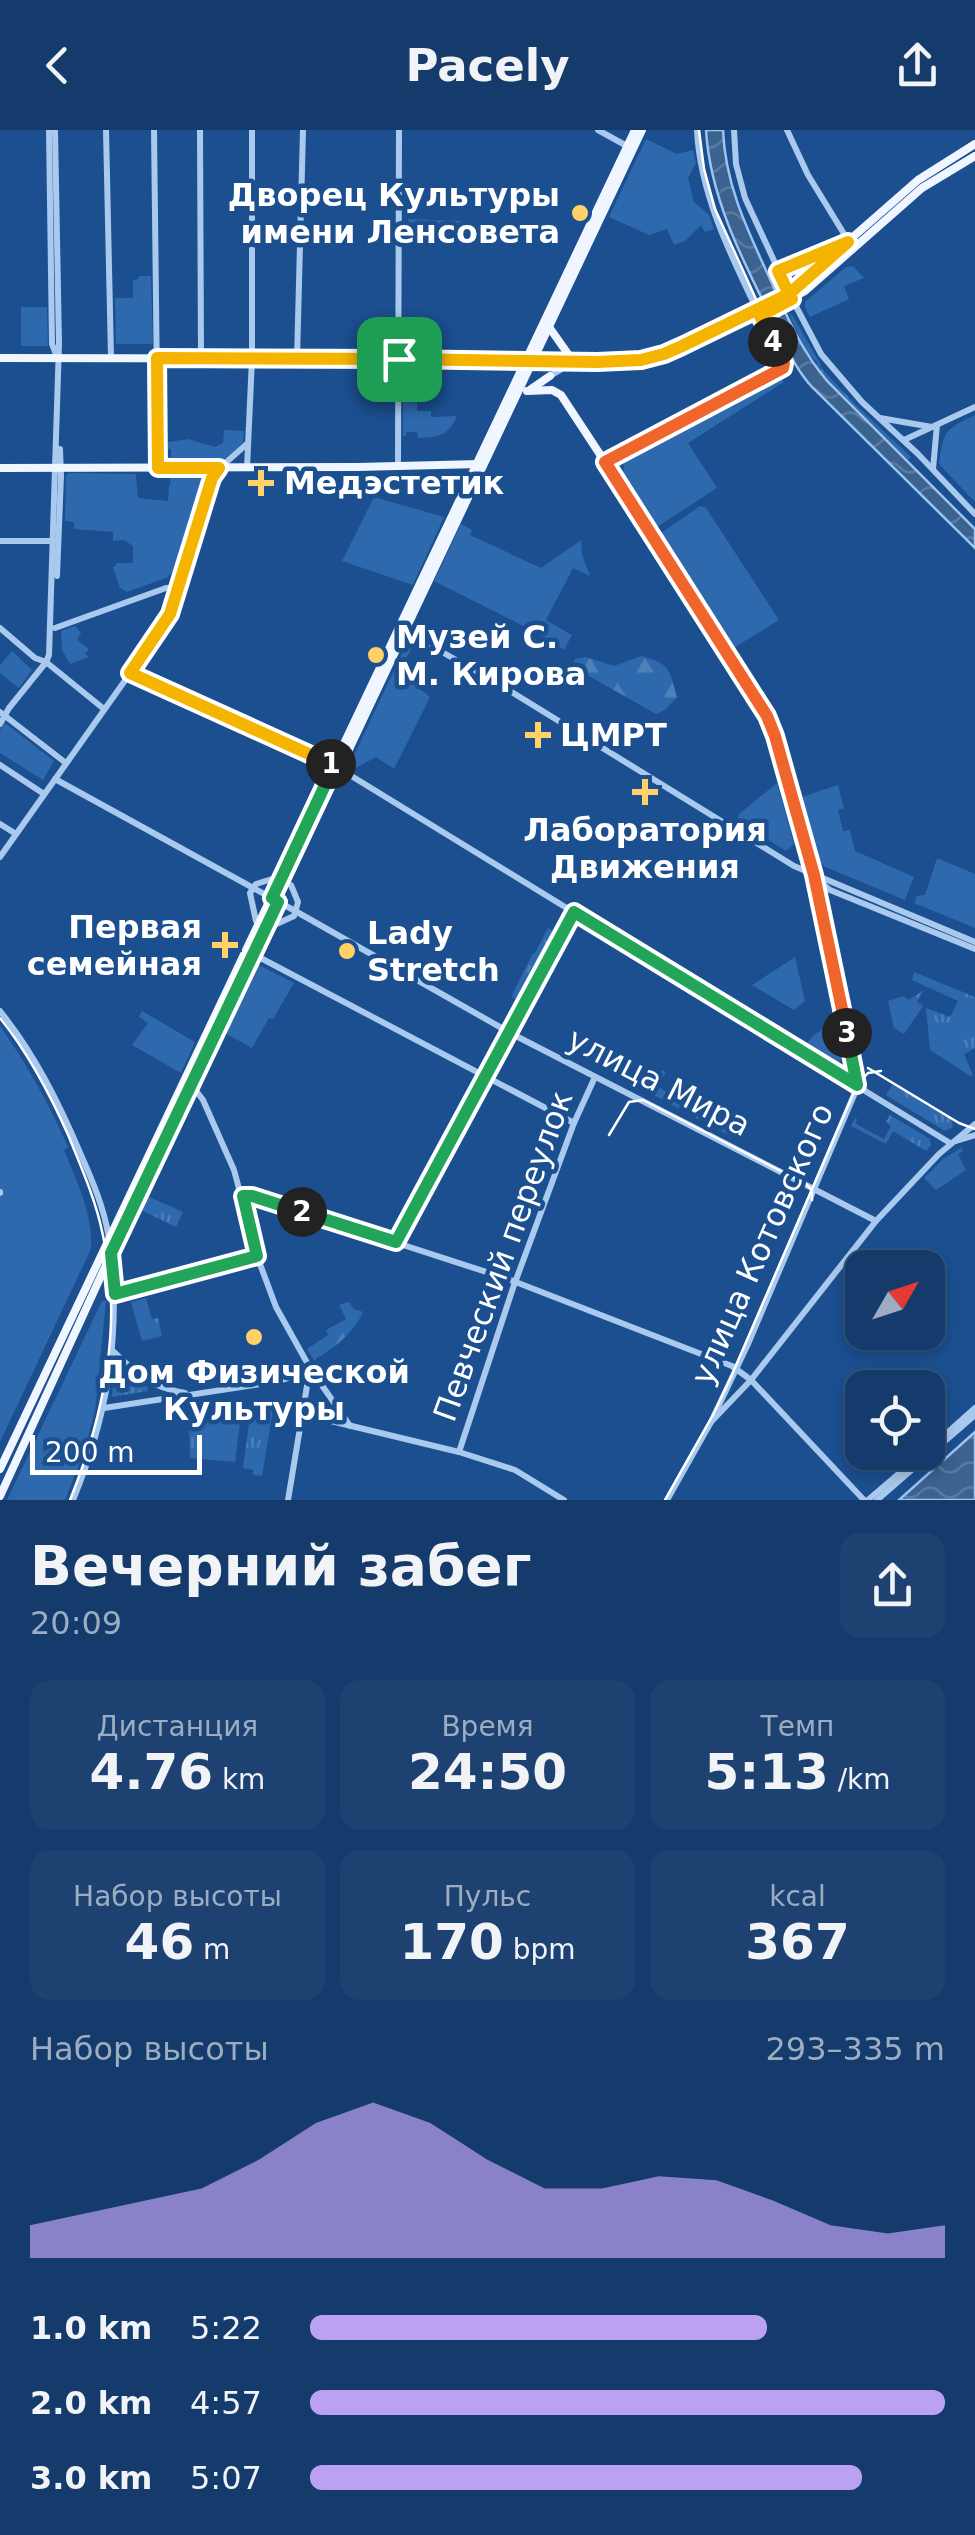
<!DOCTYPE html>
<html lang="ru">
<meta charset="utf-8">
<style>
:root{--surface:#143b6b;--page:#1d4271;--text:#f1f3f6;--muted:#9dadc1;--line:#33557e;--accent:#bca0f2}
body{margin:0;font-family:"DejaVu Sans",sans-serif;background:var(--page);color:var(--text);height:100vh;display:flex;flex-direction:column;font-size:38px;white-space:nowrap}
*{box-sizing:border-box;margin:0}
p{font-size:32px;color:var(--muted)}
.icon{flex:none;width:55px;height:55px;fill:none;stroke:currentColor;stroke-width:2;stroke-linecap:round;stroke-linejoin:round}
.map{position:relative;height:1370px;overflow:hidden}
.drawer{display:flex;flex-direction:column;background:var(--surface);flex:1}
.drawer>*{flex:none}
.needle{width:65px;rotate:51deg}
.controls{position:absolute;left:845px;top:1120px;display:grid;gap:20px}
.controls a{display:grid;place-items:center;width:100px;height:100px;border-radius:20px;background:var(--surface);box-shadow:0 5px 15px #0003,0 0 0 2px var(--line);font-size:50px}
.scale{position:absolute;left:30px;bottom:25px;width:172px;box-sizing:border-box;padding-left:10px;border:5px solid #fff;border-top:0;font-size:28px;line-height:35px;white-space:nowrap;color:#fff;-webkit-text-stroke:8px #1b4f8f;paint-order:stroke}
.pin{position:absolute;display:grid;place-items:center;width:85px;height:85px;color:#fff;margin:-42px;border-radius:20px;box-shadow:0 5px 15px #0006}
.km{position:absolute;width:50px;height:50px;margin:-25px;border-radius:50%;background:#222;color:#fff;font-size:28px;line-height:50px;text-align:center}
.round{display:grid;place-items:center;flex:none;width:105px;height:105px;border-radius:20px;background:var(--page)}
.head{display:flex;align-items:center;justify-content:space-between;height:170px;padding:0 30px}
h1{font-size:55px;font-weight:700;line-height:75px}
.figures{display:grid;grid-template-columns:repeat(3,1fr);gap:15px;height:170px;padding:10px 30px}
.figures div{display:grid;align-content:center;border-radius:20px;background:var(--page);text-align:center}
.figures b{font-size:50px;font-weight:700}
.figures small{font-size:28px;font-weight:400}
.figures p{font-size:28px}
.chart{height:280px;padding:20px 30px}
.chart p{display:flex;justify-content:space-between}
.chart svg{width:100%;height:180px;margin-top:10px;fill:var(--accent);opacity:.7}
ul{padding:0 30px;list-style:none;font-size:32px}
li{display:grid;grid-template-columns:160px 120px 1fr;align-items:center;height:75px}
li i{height:25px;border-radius:12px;background:var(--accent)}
header{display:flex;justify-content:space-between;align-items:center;height:130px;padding:0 30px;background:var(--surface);font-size:45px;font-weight:700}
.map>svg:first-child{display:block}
.grass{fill:url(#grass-tufts)}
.forest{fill:url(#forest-firs)}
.green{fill:#2e69ad}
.water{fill:url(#water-waves);stroke:#9cc4f0;stroke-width:2.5}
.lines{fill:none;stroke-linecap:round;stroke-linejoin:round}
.minor{stroke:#a9c9ee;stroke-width:6}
.major{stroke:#f0f6ff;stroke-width:8}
.tram{stroke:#fff;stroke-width:2.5}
.split-1-casing{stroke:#fff;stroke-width:20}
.split-2-casing{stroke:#fff;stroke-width:20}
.split-3-casing{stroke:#fff;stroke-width:20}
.split-4-casing{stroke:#fff;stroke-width:20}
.split-5-casing{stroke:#fff;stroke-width:20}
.split-1{stroke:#f5b400;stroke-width:12}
.split-2{stroke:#22a559;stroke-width:12}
.split-3{stroke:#22a559;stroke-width:12}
.split-4{stroke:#f0652b;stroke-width:12}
.split-5{stroke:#f5b400;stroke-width:12}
.poi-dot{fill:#ffd166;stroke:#1b4f8f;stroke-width:4}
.labels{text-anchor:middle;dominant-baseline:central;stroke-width:9;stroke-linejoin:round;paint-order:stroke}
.poi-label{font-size:32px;font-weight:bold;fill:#fff;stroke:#1b4f8f;text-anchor:start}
.street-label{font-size:32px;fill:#fff;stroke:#1b4f8f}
</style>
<header><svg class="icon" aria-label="back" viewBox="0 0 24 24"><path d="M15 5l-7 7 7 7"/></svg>Pacely<svg class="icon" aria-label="share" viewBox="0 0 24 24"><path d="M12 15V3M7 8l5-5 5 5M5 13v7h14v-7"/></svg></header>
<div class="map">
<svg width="975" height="1370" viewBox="0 0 975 1370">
<defs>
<pattern id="grass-tufts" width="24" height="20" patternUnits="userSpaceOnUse" patternTransform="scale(2.5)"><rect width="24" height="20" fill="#2e69ad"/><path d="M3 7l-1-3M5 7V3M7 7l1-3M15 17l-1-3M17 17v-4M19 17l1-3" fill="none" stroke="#4d80b9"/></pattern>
<pattern id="forest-firs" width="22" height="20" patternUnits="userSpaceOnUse" patternTransform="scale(2.5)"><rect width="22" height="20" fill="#2e69ad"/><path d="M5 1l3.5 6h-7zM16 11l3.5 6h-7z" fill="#4d80b9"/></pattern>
<pattern id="water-waves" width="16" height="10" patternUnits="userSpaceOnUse" patternTransform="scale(2.5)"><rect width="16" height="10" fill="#3c6290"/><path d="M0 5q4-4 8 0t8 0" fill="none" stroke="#597aa1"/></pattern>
</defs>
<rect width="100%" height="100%" fill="#1b4f8f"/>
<g class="grass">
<path d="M788,182L793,186L822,237L818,235L857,276L911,327L908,330L814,236L818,233C804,223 796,199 788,182Z"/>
<polygon points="548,798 556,802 519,871 511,867 533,823 535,823"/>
<polygon points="914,842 975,867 975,918 964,924 973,945 970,946 930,920 926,878 950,887 958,871 912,850"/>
<polygon points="924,860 917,872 923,876 904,904 894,898 888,871 903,866 909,870"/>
<polygon points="662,940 666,942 658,956 667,963 666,965 720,993 721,991 732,994 739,980 744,984 732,1007 650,963"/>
<polygon points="893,954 952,990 953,997 945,1001 886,965"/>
<polygon points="890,985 930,1009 931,1015 926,1021 893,1001 886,1014 851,996 855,988 857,989 856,994 884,1009 891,996 886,992"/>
<polygon points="147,1066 183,1082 176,1097 141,1080"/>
<polygon points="146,1168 152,1189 158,1188 162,1206 142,1211 131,1172"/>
<polygon points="117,1232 147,1257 148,1261 112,1267 114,1234"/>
<polygon points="273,1280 262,1346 253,1345 253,1340 243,1338 250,1285"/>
<polygon points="234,1289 234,1293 240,1293 235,1332 190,1328 189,1295"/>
</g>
<g class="forest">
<path d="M641,526C671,534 669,539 677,567L665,580L656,584L573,537L575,529L586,527L614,536Z"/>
<path d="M349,1172L354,1179L363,1182C352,1205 335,1217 314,1230L307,1219L328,1205L326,1200L346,1189L339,1175Z"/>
</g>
<g class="green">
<polygon points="646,9 677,24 693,20 696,33 688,48 694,72 709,85 714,99 705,102 701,95 685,111 674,115 667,99 649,105 609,87"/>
<polygon points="408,89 462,91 460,109 408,105"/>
<polygon points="853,136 864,148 844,156 849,169 810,187 805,177 805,172 846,137"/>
<polygon points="139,146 151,146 153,214 116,214 115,168 133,168 133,150 138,149"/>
<polygon points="21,177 47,177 48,216 21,216"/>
<polygon points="782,250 784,252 688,313 717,358 657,397 623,346 624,331"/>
<path d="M403,265H417V281H431V287L457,286C449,306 438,307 418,308L417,302H406V306H403Z"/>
<path d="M975,285V372L939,334C943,301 945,299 975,285Z"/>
<polygon points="224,300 244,301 243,313 222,331 163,332 163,328 171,327 171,319 164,318 163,313 188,309 215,317 223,313"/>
<polygon points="69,343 136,344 138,368 168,371 169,355 171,354 169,344 203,344 205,347 173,442 166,448 127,462 120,458 113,438 117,433 133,433 133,416 124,410 113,411 113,402 74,399 74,392 65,391 66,346"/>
<polygon points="374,367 444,387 413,455 342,431"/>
<polygon points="700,376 706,378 779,490 735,517 661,403"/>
<polygon points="461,394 472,400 470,405 541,438 581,410 582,424 590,446 573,438 546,490 572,505 564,520 539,504 434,451"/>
<polygon points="75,496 81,503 77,510 89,519 85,524 89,527 70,534 62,520 61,501"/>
<polygon points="405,517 411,519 404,533 410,536 413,553 430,567 394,639 376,627 356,638 350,634"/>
<polygon points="12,521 32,540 19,558 0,543 0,535"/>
<polygon points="5,593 54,631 43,650 0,623 0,600"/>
<polygon points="777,653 794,714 786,721 737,691 739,684"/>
<polygon points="838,655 844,678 838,680 843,701 850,700 855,721 914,747 905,770 825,737 820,732 802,667"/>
<polygon points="937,728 975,744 975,798 914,773 917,766 925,765"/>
<polygon points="795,827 805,871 794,880 752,855"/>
<polygon points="255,833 294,853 273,889 269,888 252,918 223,902"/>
<polygon points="142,881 195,912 181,943 132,915 148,893 139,887"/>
<polygon points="834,893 842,929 837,934 805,915 815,904"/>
<path d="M0,896C27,934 49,974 68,1017L64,1020C77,1052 93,1084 91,1119L0,1312Z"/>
<polygon points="961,1018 963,1021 958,1024 966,1040 936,1060 924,1048 943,1029"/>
<polygon points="102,1171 106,1171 95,1281 83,1325 65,1370 7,1370"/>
</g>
<g class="water">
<path d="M706,0H723C725,55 748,101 770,149C786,185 802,222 828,252L975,399V418L813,258C795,239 785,214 773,191C743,131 710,68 706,0Z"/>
<polygon points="975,1302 975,1370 899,1370"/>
</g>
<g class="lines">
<g class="minor">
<polyline points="49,0 52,214 57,227"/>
<polyline points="106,0 111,228"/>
<polyline points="154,0 158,338"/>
<polyline points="200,0 201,228"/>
<polyline points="598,0 627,16"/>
<polyline points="734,0 736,34 745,68 789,163 821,224 862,272 918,324 975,384"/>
<polyline points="778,141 849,112 808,45 787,0"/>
<polyline points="297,229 303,0"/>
<path d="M550,246L567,236H630L654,233L760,186C732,128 700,65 697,0"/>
<polyline points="880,288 932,297"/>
<polyline points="904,310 975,277"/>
<polyline points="605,332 767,585 775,606 814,745 857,958 748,1214 711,1292"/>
<polyline points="398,336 399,0"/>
<polyline points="247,338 252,229 252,0"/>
<polyline points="933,339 937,295"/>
<polyline points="0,411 54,411"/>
<polyline points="57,446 61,346 60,319"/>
<polyline points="0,498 35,528 46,532 104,579"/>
<polyline points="55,498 166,458 178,458"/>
<polyline points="405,501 502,556 794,736 975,812"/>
<polyline points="46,532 49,525 59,214 55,0"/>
<polyline points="130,543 340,639 950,1013"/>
<polyline points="0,582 66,633"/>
<polyline points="0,594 9,578 47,531"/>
<polyline points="0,635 44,664"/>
<polyline points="55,649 297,782 514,905 876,1091"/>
<polyline points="0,694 16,704"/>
<polyline points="0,727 165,494 215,342 248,313"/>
<polygon points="272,749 291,755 298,772 294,786 270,797 256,791 250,763 256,754"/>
<polyline points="818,750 830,760 975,819"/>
<polyline points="253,824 574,993"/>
<path d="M0,881C35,925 59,973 81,1025C93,1052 104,1078 109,1108"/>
<polyline points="191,954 203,970 234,1040 257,1126 276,1177 310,1238 350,1296"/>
<polyline points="956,1011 975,1005"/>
<polyline points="0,1062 0,1063"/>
<polyline points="243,1066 252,1066 508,1149 732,1236 751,1250 864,1370"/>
<polyline points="396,1112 574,782"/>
<polyline points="115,1164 257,1126"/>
<path d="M112,1220C137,1244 150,1257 185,1263"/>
<polyline points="104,1278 274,1252 295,1246 310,1238"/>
<polyline points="302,1284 459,1322 515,1340 564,1370"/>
<polyline points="928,1320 975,1278"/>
<polyline points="459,1322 513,1158 574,993 595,947"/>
<path d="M73,1370C107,1288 119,1214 112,1125"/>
<polyline points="288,1370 310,1238"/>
<polyline points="667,1370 711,1292 751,1250 876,1091 939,1024 975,994"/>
<polyline points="868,1370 924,1322"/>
<polyline points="877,1370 975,1285"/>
</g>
<g class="major">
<polyline points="549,197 573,231"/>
<polyline points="0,228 527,229 597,232 641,230 682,216 789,163 918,50 975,14"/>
<polyline points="531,259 550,246"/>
<polyline points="527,261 552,260 561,265 605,332 780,241 784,233 760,186 805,161 922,58 975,26"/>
<polyline points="0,338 357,337 480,334"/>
<polyline points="0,1339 635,0"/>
<polyline points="0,1366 140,1061 642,0"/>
</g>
<g class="tram">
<polyline points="699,0 704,39 715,79 786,235 782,241 617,327 611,330 609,335 769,585 777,605 817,749 852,917 858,962"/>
<path d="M0,888C29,924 50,964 69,1007C81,1037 95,1068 102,1101C124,1190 104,1286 70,1370"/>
<polyline points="868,938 959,993 975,999"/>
<polyline points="609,1005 629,972 643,970 806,1054 812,1060 812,1070"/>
<polyline points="665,1370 713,1285 731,1247 857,955 868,943 881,941"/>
</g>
</g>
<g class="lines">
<g class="split-1-casing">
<polyline id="split-1" points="331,634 130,543 170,484 212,348 219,338 158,338 157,228 399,229"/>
</g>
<g class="split-2-casing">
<polyline id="split-2" points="302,1082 252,1066 243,1066 257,1126 115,1164 111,1123 278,772 272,768 334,636 331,634"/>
</g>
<g class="split-3-casing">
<polyline id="split-3" points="302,1082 396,1112 574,782 857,955 847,903"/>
</g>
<g class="split-4-casing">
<polyline id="split-4" points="773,212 784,233 783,238 605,332 767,586 775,606 814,745 847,903"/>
</g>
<g class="split-5-casing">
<polyline id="split-5" points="399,229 597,232 641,230 664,224 682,216 789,164 778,141 848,112 789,164 792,169 760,186 773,212"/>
</g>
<use href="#split-1" class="split-1"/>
<use href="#split-2" class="split-2"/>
<use href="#split-3" class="split-3"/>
<use href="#split-4" class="split-4"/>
<use href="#split-5" class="split-5"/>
</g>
<g class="poi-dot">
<circle cx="580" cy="83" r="10"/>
<path d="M256 338h10v10h10v10h-10v10h-10v-10h-10v-10h10z"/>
<circle cx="376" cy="525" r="10"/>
<path d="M533 590h10v10h10v10h-10v10h-10v-10h-10v-10h10z"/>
<path d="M640 647h10v10h10v10h-10v10h-10v-10h-10v-10h10z"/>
<path d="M220 800h10v10h10v10h-10v10h-10v-10h-10v-10h10z"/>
<circle cx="347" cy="821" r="10"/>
<circle cx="254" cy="1207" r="10"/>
</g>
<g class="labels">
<g class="poi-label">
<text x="560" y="65" text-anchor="end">Дворец Культуры<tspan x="560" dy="37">имени Ленсовета</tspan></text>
<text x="284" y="353">Медэстетик</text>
<text x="396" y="507">Музей С.<tspan x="396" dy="37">М. Кирова</tspan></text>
<text x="560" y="605">ЦМРТ</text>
<text x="645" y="700" text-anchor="middle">Лаборатория<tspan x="645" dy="37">Движения</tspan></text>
<text x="202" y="797" text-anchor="end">Первая<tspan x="202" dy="37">семейная</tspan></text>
<text x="367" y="803">Lady<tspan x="367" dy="37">Stretch</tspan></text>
<text x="254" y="1242" text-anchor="middle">Дом Физической<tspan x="254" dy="37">Культуры</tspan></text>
</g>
<g class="street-label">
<text transform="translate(659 952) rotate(27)">улица Мира</text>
<text transform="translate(762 1114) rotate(-66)">улица Котовского</text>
<text transform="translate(503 1126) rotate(-70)">Певческий переулок</text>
</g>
</g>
</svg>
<div class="controls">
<a><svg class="needle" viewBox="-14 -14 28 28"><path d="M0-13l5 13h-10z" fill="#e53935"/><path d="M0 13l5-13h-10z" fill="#9dadc1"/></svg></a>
<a><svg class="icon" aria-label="locate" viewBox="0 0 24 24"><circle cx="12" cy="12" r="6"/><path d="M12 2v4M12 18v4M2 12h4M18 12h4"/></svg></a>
</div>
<div class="scale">200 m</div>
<div class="pin" style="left:399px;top:229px;background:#1e9e55"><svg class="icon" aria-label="arrive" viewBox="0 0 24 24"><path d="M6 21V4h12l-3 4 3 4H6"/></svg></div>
<b class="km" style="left:331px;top:634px">1</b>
<b class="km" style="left:302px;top:1082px">2</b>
<b class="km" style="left:847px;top:903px">3</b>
<b class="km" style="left:773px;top:212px">4</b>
</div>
<section class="drawer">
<div class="head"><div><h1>Вечерний забег</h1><p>20:09</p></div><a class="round"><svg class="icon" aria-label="share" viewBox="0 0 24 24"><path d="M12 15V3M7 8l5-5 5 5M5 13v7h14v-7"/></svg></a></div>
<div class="figures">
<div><p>Дистанция</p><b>4.76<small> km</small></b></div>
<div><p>Время</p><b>24:50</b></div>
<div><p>Темп</p><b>5:13<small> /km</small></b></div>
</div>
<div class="figures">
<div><p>Набор высоты</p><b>46<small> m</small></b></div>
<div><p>Пульс</p><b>170<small> bpm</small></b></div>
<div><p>kcal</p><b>367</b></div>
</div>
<div class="chart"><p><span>Набор высоты</span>293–335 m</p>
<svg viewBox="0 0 160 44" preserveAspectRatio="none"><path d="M0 44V36L10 33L20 30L30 27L40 20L50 11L60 6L70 11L80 20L90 27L100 27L110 24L120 25L130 30L140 36L150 38L160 36V44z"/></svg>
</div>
<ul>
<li><b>1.0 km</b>5:22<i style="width:72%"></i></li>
<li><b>2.0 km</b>4:57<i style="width:100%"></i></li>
<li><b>3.0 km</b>5:07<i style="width:87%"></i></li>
</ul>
</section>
